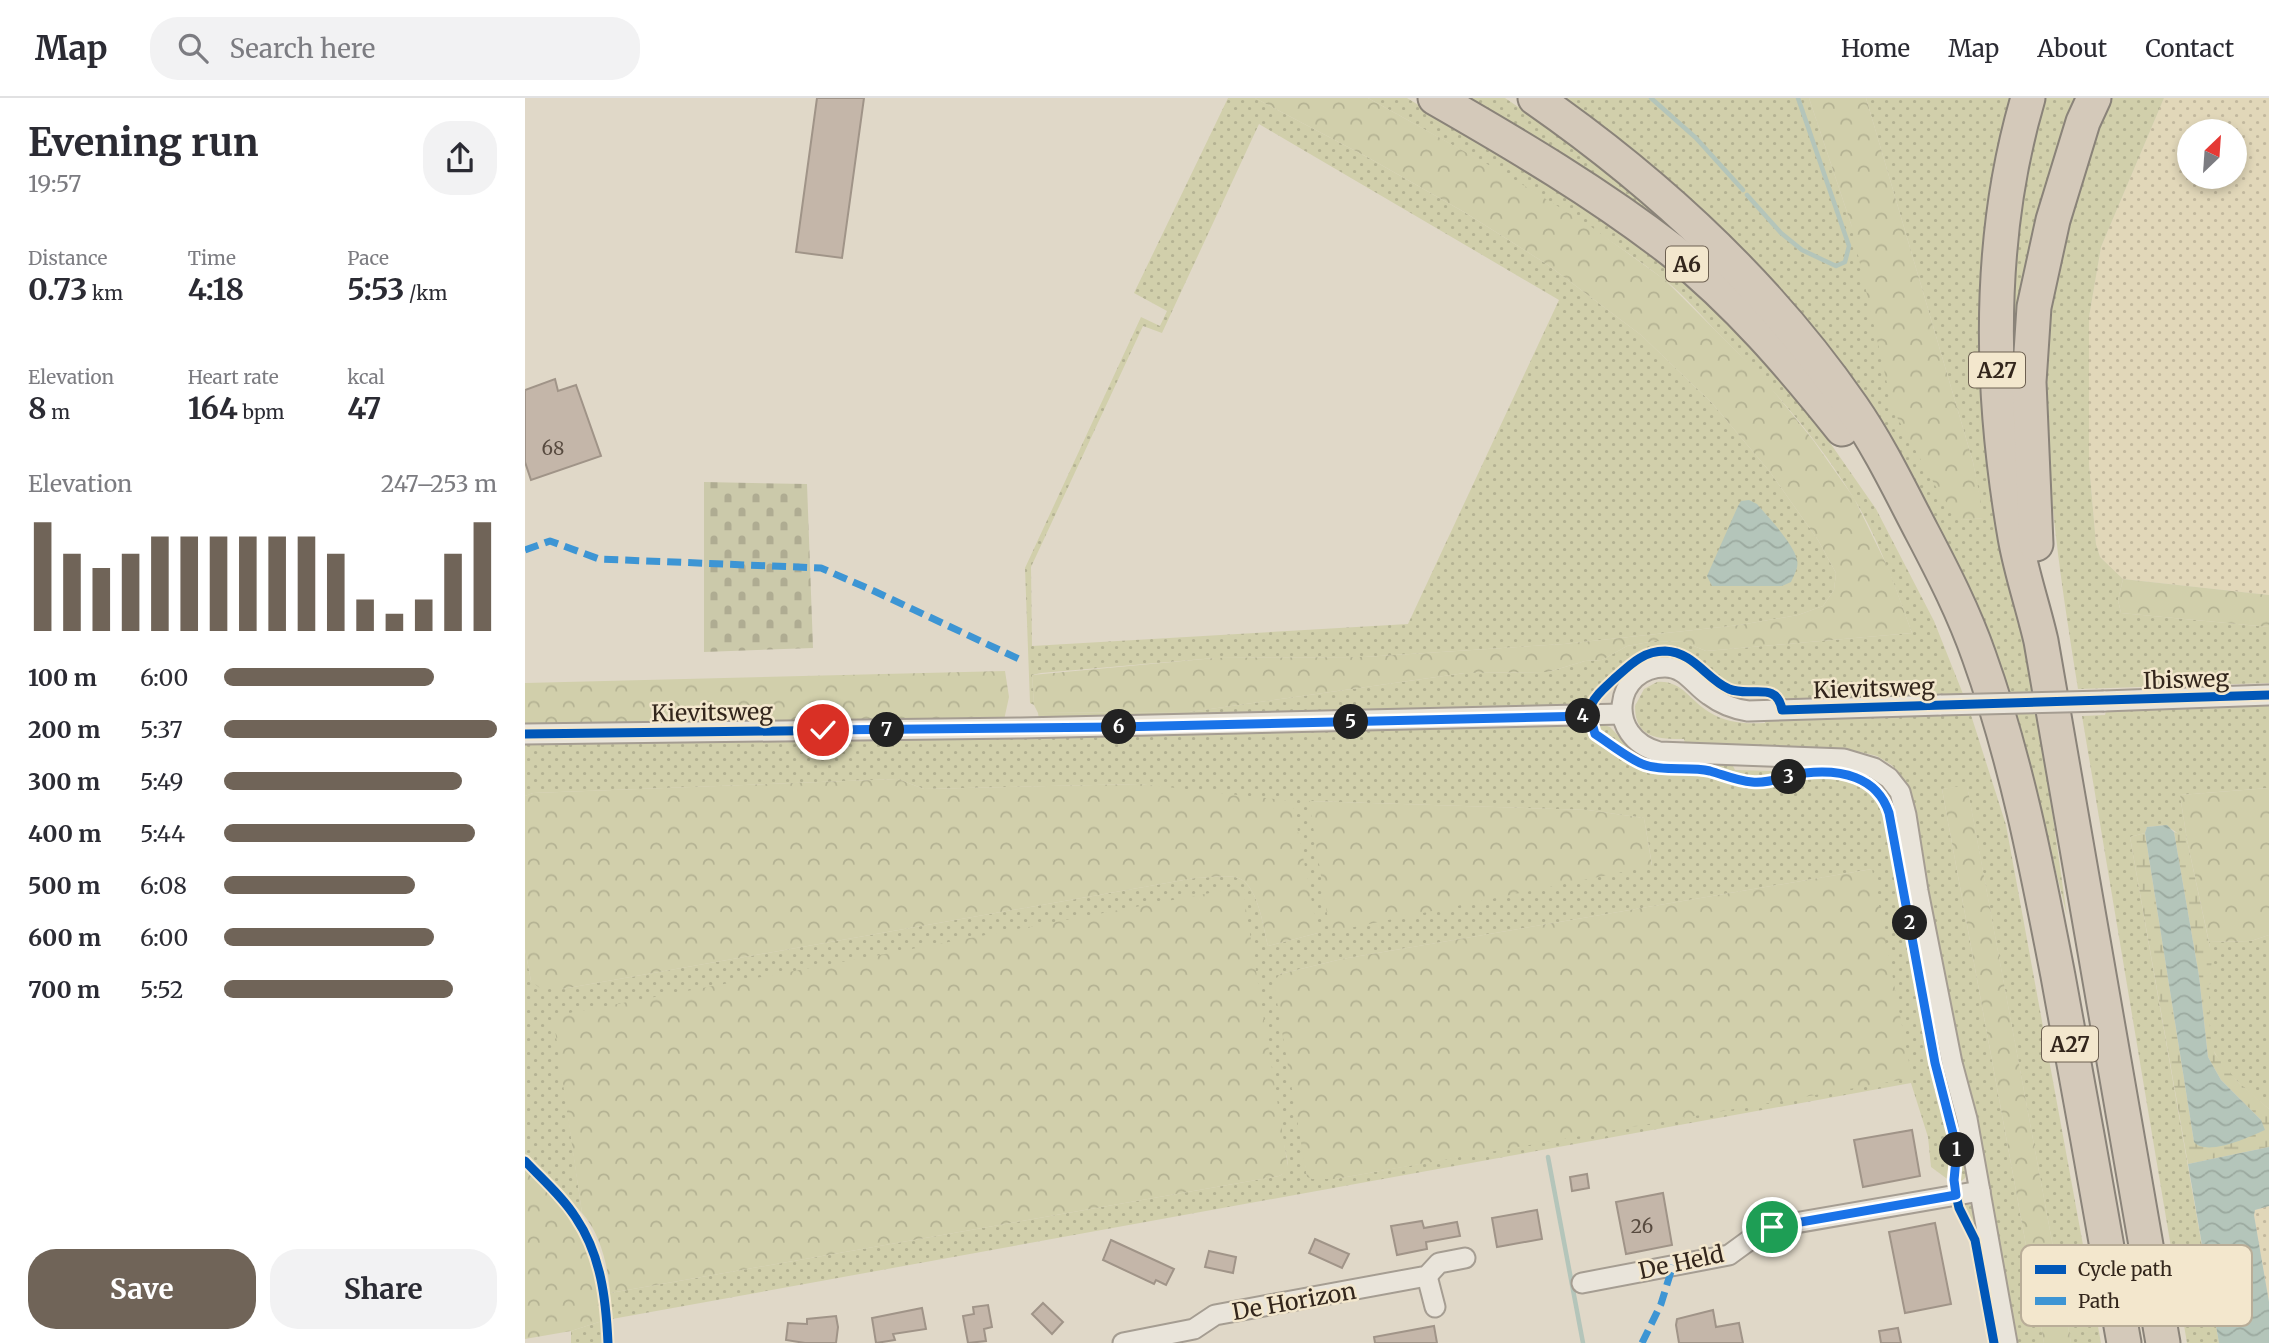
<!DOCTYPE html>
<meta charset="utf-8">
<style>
:root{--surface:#fff;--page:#f2f2f3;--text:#2b2b33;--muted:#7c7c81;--line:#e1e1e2;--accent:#706458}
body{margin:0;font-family:Merriweather,serif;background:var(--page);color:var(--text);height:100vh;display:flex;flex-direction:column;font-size:26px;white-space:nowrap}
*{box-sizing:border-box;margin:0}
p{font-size:23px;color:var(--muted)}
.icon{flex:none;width:38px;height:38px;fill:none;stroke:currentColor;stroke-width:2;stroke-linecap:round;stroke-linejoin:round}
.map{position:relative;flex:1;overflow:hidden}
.sheet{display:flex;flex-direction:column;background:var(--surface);width:525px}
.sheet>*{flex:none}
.needle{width:46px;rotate:25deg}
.tools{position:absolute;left:1652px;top:21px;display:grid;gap:14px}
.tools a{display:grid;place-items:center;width:70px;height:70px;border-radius:50%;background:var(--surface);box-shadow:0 4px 10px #0003;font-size:35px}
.pin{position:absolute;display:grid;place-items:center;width:60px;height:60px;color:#fff;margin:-30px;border:4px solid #fff;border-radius:50%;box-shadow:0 2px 7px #0007}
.km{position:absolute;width:35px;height:35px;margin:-18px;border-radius:50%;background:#222;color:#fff;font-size:19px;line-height:35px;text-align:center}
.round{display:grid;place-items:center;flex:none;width:74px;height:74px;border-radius:28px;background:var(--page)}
.head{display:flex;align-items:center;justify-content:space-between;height:119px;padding:0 28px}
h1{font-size:38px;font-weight:700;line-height:52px}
.figures{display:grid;grid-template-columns:repeat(3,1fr);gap:10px;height:119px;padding:7px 28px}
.figures div{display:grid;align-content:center}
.figures b{font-size:30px;font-weight:700}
.figures small{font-size:19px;font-weight:400}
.figures p{font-size:19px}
.chart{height:196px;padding:14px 28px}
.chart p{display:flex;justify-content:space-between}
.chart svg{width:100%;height:126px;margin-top:7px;stroke:var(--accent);stroke-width:6}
.action{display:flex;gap:14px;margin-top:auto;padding:14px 28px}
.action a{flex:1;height:80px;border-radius:28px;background:var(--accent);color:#fff;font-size:28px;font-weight:700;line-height:80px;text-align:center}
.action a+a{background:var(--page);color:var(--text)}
ul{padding:0 28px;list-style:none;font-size:23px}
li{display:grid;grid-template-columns:112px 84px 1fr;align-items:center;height:52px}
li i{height:18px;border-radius:9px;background:var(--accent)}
header{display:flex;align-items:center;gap:42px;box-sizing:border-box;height:98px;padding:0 35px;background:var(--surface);border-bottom:2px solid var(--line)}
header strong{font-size:33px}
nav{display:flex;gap:38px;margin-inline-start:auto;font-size:24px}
.search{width:490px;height:63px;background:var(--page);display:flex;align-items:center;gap:18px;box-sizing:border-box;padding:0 24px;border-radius:28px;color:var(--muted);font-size:26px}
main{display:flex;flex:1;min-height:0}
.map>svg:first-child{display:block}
.farmland{fill:url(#farmland-dots);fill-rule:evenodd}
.grass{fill:url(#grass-dots);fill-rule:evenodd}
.forest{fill:url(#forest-crowns)}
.wetland{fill:url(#wetland-marsh)}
.cemetery{fill:url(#cemetery-stones)}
.water{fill:url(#water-waves)}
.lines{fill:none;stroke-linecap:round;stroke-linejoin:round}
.stream{stroke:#b4c5ba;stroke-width:4.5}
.building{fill:#c4b6a9;stroke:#a09488;stroke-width:2}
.street-casing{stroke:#a59d92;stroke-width:23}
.highway-casing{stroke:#8a8379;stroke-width:37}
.street{stroke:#e9e4da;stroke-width:19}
.highway{stroke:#d4c9ba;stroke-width:33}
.street-bridge-casing{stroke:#a59d92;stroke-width:23;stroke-linecap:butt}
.street-bridge{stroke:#e9e4da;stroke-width:19}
.quiet{stroke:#3d95d4;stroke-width:7;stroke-dasharray:14 7;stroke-linecap:butt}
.cycleway-casing{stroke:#f3e7cd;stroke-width:13}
.cycleway{stroke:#0057b8;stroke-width:9}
.route-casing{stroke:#fff;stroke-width:14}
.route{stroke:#1a73e8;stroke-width:9}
.labels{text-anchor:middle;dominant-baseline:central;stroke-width:5;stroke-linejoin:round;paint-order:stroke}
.number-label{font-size:19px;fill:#574a3f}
.shield{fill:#f3e7cd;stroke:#6d6051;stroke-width:2}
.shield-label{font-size:21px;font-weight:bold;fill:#33261c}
.street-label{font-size:23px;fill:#33261c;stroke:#f3e7cd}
.key{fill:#f3e7cd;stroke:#b9ad98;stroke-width:2}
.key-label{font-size:19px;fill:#33261c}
</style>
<header>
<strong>Map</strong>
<div class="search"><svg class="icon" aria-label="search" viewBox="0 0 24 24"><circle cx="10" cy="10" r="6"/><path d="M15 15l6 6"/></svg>Search here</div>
<nav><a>Home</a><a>Map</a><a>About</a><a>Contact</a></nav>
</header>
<main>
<section class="sheet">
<div class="head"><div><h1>Evening run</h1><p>19:57</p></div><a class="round"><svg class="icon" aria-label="share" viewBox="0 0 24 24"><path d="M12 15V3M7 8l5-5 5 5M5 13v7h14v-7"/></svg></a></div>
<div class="figures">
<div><p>Distance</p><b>0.73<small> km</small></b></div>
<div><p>Time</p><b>4:18</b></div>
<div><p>Pace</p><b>5:53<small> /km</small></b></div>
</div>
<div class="figures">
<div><p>Elevation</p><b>8<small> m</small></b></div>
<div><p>Heart rate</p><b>164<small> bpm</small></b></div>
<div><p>kcal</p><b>47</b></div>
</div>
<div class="chart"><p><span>Elevation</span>247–253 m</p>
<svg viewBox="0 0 160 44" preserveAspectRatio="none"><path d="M5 44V6M15 44V17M25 44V22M35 44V17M45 44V11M55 44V11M65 44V11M75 44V11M85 44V11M95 44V11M105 44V17M115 44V33M125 44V38M135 44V33M145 44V17M155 44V6"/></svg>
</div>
<ul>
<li><b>100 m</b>6:00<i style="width:77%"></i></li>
<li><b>200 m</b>5:37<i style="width:100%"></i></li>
<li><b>300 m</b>5:49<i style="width:87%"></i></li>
<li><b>400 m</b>5:44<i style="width:92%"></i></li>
<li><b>500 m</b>6:08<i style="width:70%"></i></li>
<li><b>600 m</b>6:00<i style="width:77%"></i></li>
<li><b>700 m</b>5:52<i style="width:84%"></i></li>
</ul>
<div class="action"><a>Save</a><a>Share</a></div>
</section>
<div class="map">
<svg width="1744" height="1245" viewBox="0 0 1744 1245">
<defs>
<pattern id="farmland-dots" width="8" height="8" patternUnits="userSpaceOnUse" patternTransform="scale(1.75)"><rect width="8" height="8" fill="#e1d7b9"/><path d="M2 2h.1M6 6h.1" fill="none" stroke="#c2b89e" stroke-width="1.8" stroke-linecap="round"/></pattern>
<pattern id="grass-dots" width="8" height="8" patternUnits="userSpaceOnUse" patternTransform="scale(1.75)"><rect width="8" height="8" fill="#d1cfab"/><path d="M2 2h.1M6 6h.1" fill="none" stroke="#b4b293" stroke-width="1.8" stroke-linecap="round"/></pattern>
<pattern id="forest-crowns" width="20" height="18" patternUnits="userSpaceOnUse" patternTransform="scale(1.75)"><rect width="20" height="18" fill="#d1cfab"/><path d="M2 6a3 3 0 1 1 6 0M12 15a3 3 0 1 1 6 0" fill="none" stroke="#b4b293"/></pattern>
<pattern id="wetland-marsh" width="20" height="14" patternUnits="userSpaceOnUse" patternTransform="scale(1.75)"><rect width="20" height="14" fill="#d1cfab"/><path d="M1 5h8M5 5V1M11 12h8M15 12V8" fill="none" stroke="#b4b293"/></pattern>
<pattern id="cemetery-stones" width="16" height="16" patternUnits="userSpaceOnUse" patternTransform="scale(1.75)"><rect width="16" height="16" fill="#cbc9aa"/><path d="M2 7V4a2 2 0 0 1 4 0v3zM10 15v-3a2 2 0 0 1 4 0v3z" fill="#afac92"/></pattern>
<pattern id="water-waves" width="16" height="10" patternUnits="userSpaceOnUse" patternTransform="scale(1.75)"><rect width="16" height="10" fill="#b4c5ba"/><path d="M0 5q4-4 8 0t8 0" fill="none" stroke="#9ba99f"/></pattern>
</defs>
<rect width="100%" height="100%" fill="#e0d8c8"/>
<g class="farmland">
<path d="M1639,0H1744V497L1598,481L1575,459L1571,446L1564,366V219L1576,149ZM1664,33H1710V79H1664Z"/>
<polygon points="1744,1108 1744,1204 1729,1117 1730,1112"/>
</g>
<g class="grass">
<path d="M703,0H730L844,60L939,114L1023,167L1116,237L1187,305L1245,374L1293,442L1311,475L1309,492L1298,508L1273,517L1215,527L1039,546L839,559L690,560L516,575L507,577L509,607L505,605L500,470L616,219L635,228L642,213L609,195ZM734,26L1034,202L883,526L507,548L506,469L618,228L637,235Z"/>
<path d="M843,0H882L1061,108L1127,157L1190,209L1238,260L1285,316L1351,411L1409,523L1438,596L1354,602L1260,604L1250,592C1236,588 1222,594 1207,588C1191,582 1183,567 1168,559C1124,533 1100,570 1069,593L1065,598L1062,609L514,621L513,615L664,614L940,575L1023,574L1060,563L1077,562L1102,548L1130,543L1159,544L1181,553L1387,535C1370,489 1354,441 1328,399C1292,340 1246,288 1197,239C1178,220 1159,196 1137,180C1045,110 943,56 843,0Z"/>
<polygon points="931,0 980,0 1035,37 1097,85 1172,148"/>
<polygon points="1028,0 1284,0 1326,126 1437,422 1458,420 1448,364 1341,0 1491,0 1482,36 1494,522 1519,656 1542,818 1495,628 1470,551 1438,478 1372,359"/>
<path d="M1519,0H1558L1490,309C1489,277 1486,244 1487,212C1490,140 1502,70 1519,0Z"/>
<path d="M1587,0H1639L1576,149L1564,219V366L1571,446L1575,459L1598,481L1593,502L1596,515L1744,529V585L1553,591C1530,447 1508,308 1534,162C1544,108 1566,51 1587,0Z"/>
<path d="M1132,584C1157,582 1165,603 1184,614C1201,625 1220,626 1240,625V620L1446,617L1481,727L1576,1245H1546L1442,688L1417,691L1519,1245H1492L1380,686L1368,668L1352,658L1335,654L1239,648L1160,647L1159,641C1134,641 1110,641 1110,608L1119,591Z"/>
<polygon points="1744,605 1744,690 1655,697 1662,742 1641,727 1622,729 1620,735 1605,739 1694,1245 1662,1245 1557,618 1580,617 1581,613 1603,610"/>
<path d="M1070,624L1085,629L1108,653L1123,661L1137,664H1206L1210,672L1247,673L1255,665C1295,667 1349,662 1369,703L1443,1072L1440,1080L1433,1086L1435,1053L1413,964L1368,715C1355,675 1313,665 1275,672C1257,675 1241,682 1222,680C1206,678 1191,669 1175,667C1161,664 1146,667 1132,666C1112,663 1092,646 1075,635L1071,631Z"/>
<path d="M1062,625C1063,630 1065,635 1069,639C1075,646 1115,670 1124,672C1140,675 1157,672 1173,674C1192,678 1210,687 1230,688C1245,688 1258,683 1272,680C1310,672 1348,679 1362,718L1407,970L1427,1047L1425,1083L1406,1069L1403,1039L1386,985L87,1221L85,1195L754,1078C768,1071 761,1059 759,1047L29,918L57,1115L0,1056V851L6,883L37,891L670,780C683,780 698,777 710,779C733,783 738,829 743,848L793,835L644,690L615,686L399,691L373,681L8,695L0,698V644ZM784,703L1063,712L1119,720L1127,767ZM1347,771L1157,1019L810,1081H788L782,1078L755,876L817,861Z"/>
<path d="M1744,837V1011C1726,996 1703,978 1691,957C1681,940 1683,911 1684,892C1685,875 1687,861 1684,844L1726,843Z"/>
<polygon points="1436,1103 1445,1107 1451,1113 1476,1245 1472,1245 1451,1135"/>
<polygon points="77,1223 79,1245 46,1245 46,1233"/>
</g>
<g class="forest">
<polygon points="730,0 843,0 980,76 1065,128 1140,182 1238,280 1288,342 1329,400 1364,472 1387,535 1181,553 1159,544 1130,543 1102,548 1077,562 1060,563 1023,574 940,575 664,614 513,615 509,607 507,577 690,560 839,559 1039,546 1215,527 1273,517 1298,508 1309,492 1311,475 1293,442 1245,374 1187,305 1116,237 1023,167 939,114 844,60"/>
<polygon points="1284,0 1341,0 1448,364 1459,420 1437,422 1416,398 1368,312 1326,126"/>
<polygon points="1598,481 1744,497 1744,529 1596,515 1593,502"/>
<polygon points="480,573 484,599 479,622 128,627 0,626 0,585"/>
<path d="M373,681L399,691L615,686L767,703L793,835L743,848C738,829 733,783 710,779C698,777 683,780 670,780L37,891H16L6,883L0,851V698L8,695Z"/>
<polygon points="1442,687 1546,1245 1519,1245 1417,691"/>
<polygon points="1744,690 1744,837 1726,843 1684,844 1662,742 1655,697"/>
<polygon points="784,703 1063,712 1119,720 1127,768 805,834"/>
<polygon points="1347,771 1387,980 810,1081 788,1081 782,1079 751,898 751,881 755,876 817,861"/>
<path d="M712,790L718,793L763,1069L761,1074L754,1078L85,1195C83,1167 75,1135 57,1115L28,918Z"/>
<path d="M0,1069C19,1088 40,1107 56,1129C75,1153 75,1194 77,1223L46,1233L0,1241Z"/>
</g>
<polygon class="wetland" points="1649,734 1656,736 1662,742 1687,859 1684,894 1685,937 1690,956 1712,983 1744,1011 1744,1049 1663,1066 1605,739 1620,735 1669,1044 1736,1022 1696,982 1683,959 1674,878"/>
<polygon class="cemetery" points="179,384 282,386 288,550 179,554"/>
<g class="water">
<path d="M1224,402L1232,406C1243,419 1269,446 1272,462C1274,469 1269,477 1266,484L1257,488H1187L1182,478L1213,408L1216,403Z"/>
<path d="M1642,727L1649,734L1674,878L1683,959L1696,982L1736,1022L1740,1032C1724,1039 1682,1059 1669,1044L1620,735L1622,729Z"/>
<polygon points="1744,1049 1744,1108 1730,1112 1729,1117 1744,1204 1744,1245 1694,1245 1663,1066"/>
</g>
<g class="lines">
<g class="stream">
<polyline points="1126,0 1171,40 1218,92"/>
<polyline points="1222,97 1256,135 1277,152 1311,168 1320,164 1324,148 1273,0"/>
<polyline points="1023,1059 1058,1245"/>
</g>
</g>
<g class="building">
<polygon points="292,0 339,0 317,160 271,154"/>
<polygon points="30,281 33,293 51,287 76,358 6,382 0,364 0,292"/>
<polygon points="1387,1032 1395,1078 1338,1089 1329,1042"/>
<polygon points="1062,1076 1064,1090 1047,1093 1045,1079"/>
<polygon points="1138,1095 1147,1147 1101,1156 1091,1104"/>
<polygon points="1012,1112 1017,1141 972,1149 967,1120"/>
<polygon points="897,1123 899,1130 932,1124 935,1138 901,1144 902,1151 872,1157 866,1128"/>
<polygon points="1410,1125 1426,1206 1380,1215 1364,1134"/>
<polygon points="790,1141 824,1156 817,1170 784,1155"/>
<polygon points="586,1142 649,1171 641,1187 631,1182 629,1186 578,1162"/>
<polygon points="684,1153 711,1159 708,1175 680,1169"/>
<polygon points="518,1205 538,1224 527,1236 507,1216"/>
<polygon points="463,1207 467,1229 459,1231 461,1243 443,1245 438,1218 449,1216 448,1209"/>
<polygon points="397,1210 401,1231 368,1236 370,1242 351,1245 347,1220"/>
<polygon points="1188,1212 1191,1229 1214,1225 1218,1245 1154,1245 1151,1227 1152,1221"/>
<polygon points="311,1218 313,1229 311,1245 280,1245 261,1242 263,1225 282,1226 282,1221"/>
<polygon points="909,1228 912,1245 850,1245 849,1239"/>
<polygon points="1373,1230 1376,1245 1356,1245 1354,1233"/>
</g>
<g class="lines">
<g class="street-casing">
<g id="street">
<polyline points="1579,603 1744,597"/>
<path d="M1416,607L1223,613C1209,611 1196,606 1184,597C1169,587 1160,569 1140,569C1089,569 1079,639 1134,654L1319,661L1349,670L1364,680L1375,694L1381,717L1393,793L1427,965L1442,1021L1482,1245"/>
<polyline points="0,636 496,630 1097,616"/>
<polyline points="902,1178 910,1209"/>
<polyline points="1057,1185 1204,1157 1230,1138 1247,1129 1455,1093"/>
<polyline points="598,1245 669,1231 690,1217 902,1178 914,1165 940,1160"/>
</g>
</g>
<g class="highway-casing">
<g id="highway">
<path d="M910,0C992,47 1073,95 1148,153C1212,204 1266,267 1317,331"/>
<path d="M1010,0C1132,85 1242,186 1327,309C1354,348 1375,392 1397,434C1418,474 1439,515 1454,558C1491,661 1512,770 1533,878C1556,1000 1577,1123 1599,1245"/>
<path d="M1503,0C1461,143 1465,294 1490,439C1496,474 1508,508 1516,543L1638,1245"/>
<polyline points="1511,446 1504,284 1509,209 1528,122 1558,24 1569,0"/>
</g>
</g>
<use href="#street" class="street"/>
<use href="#highway" class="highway"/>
<g class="street-bridge-casing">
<polyline id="street-bridge" points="1416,607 1579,603"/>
</g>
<use href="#street-bridge" class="street-bridge"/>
<g class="quiet">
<polyline points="0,452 25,443 74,461 296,470 349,493 496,562"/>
<polyline points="1117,1245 1136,1206 1148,1167"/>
</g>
<g class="cycleway-casing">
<g id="cycleway">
<polyline points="0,636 496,630 1065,618"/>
<path d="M0,1063C17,1081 38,1099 51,1120C76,1157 81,1201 83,1245"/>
<path d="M1469,1245L1450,1142L1434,1110L1431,1097L1428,1082L1432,1051L1410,965L1364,715C1352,678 1315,671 1280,675C1261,677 1246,686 1227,684C1212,683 1199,677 1185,673C1164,668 1141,674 1120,667C1104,662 1084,645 1070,636C1056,608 1071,598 1089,581C1104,568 1117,553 1140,553C1169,554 1181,581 1204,591C1226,600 1252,582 1257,612L1744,597"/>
</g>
</g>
<use href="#cycleway" class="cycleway"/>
</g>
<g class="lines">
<g class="route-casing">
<path id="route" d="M298,632L591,629L1065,618L1070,636C1084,645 1105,662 1120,667C1141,674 1164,668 1185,673C1199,677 1212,683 1227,684C1246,686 1261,677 1280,675C1315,671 1352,678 1364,715L1410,965L1432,1051L1429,1082L1431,1097L1247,1129"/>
</g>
<use href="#route" class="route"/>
</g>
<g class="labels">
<g class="number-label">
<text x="28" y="350">68</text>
<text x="1117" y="1128">26</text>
</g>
<g class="shield">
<rect x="1141" y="148.5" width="42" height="35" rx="5"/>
<rect x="1444" y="254.5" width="56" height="35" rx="5"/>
<rect x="1517" y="928.5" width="56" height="35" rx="5"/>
</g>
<g class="shield-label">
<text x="1162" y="166">A6</text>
<text x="1472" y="272">A27</text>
<text x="1545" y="946">A27</text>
</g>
<g class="street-label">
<text transform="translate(1661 581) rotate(-2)">Ibisweg</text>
<text transform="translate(1349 590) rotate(-2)">Kievitsweg</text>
<text transform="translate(187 614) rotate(-1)">Kievitsweg</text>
<text transform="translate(1156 1164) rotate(-12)">De Held</text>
<text transform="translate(769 1203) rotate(-10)">De Horizon</text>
</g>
</g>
<rect x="1496" y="1147" width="231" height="81" rx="10" class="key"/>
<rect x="1510" y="1167" width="31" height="9" fill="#0057b8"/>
<rect x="1510" y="1199" width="31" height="8" fill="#3d95d4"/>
<g class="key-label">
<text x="1553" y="1178">Cycle path</text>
<text x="1553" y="1210">Path</text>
</g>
</svg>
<div class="tools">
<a><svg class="needle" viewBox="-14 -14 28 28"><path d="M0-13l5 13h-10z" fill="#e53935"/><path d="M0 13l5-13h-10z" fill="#7c7c81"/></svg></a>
</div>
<div class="pin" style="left:1247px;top:1129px;background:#1e9e55"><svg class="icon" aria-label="arrive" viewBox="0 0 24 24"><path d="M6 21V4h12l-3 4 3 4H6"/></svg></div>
<div class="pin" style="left:298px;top:632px;background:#d93025"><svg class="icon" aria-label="check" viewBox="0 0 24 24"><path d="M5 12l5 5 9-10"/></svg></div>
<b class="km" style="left:1432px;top:1052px">1</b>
<b class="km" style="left:1385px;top:825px">2</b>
<b class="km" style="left:1264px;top:679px">3</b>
<b class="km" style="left:1058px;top:618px">4</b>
<b class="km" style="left:826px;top:624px">5</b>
<b class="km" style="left:594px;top:629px">6</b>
<b class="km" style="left:362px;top:632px">7</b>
</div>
</main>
